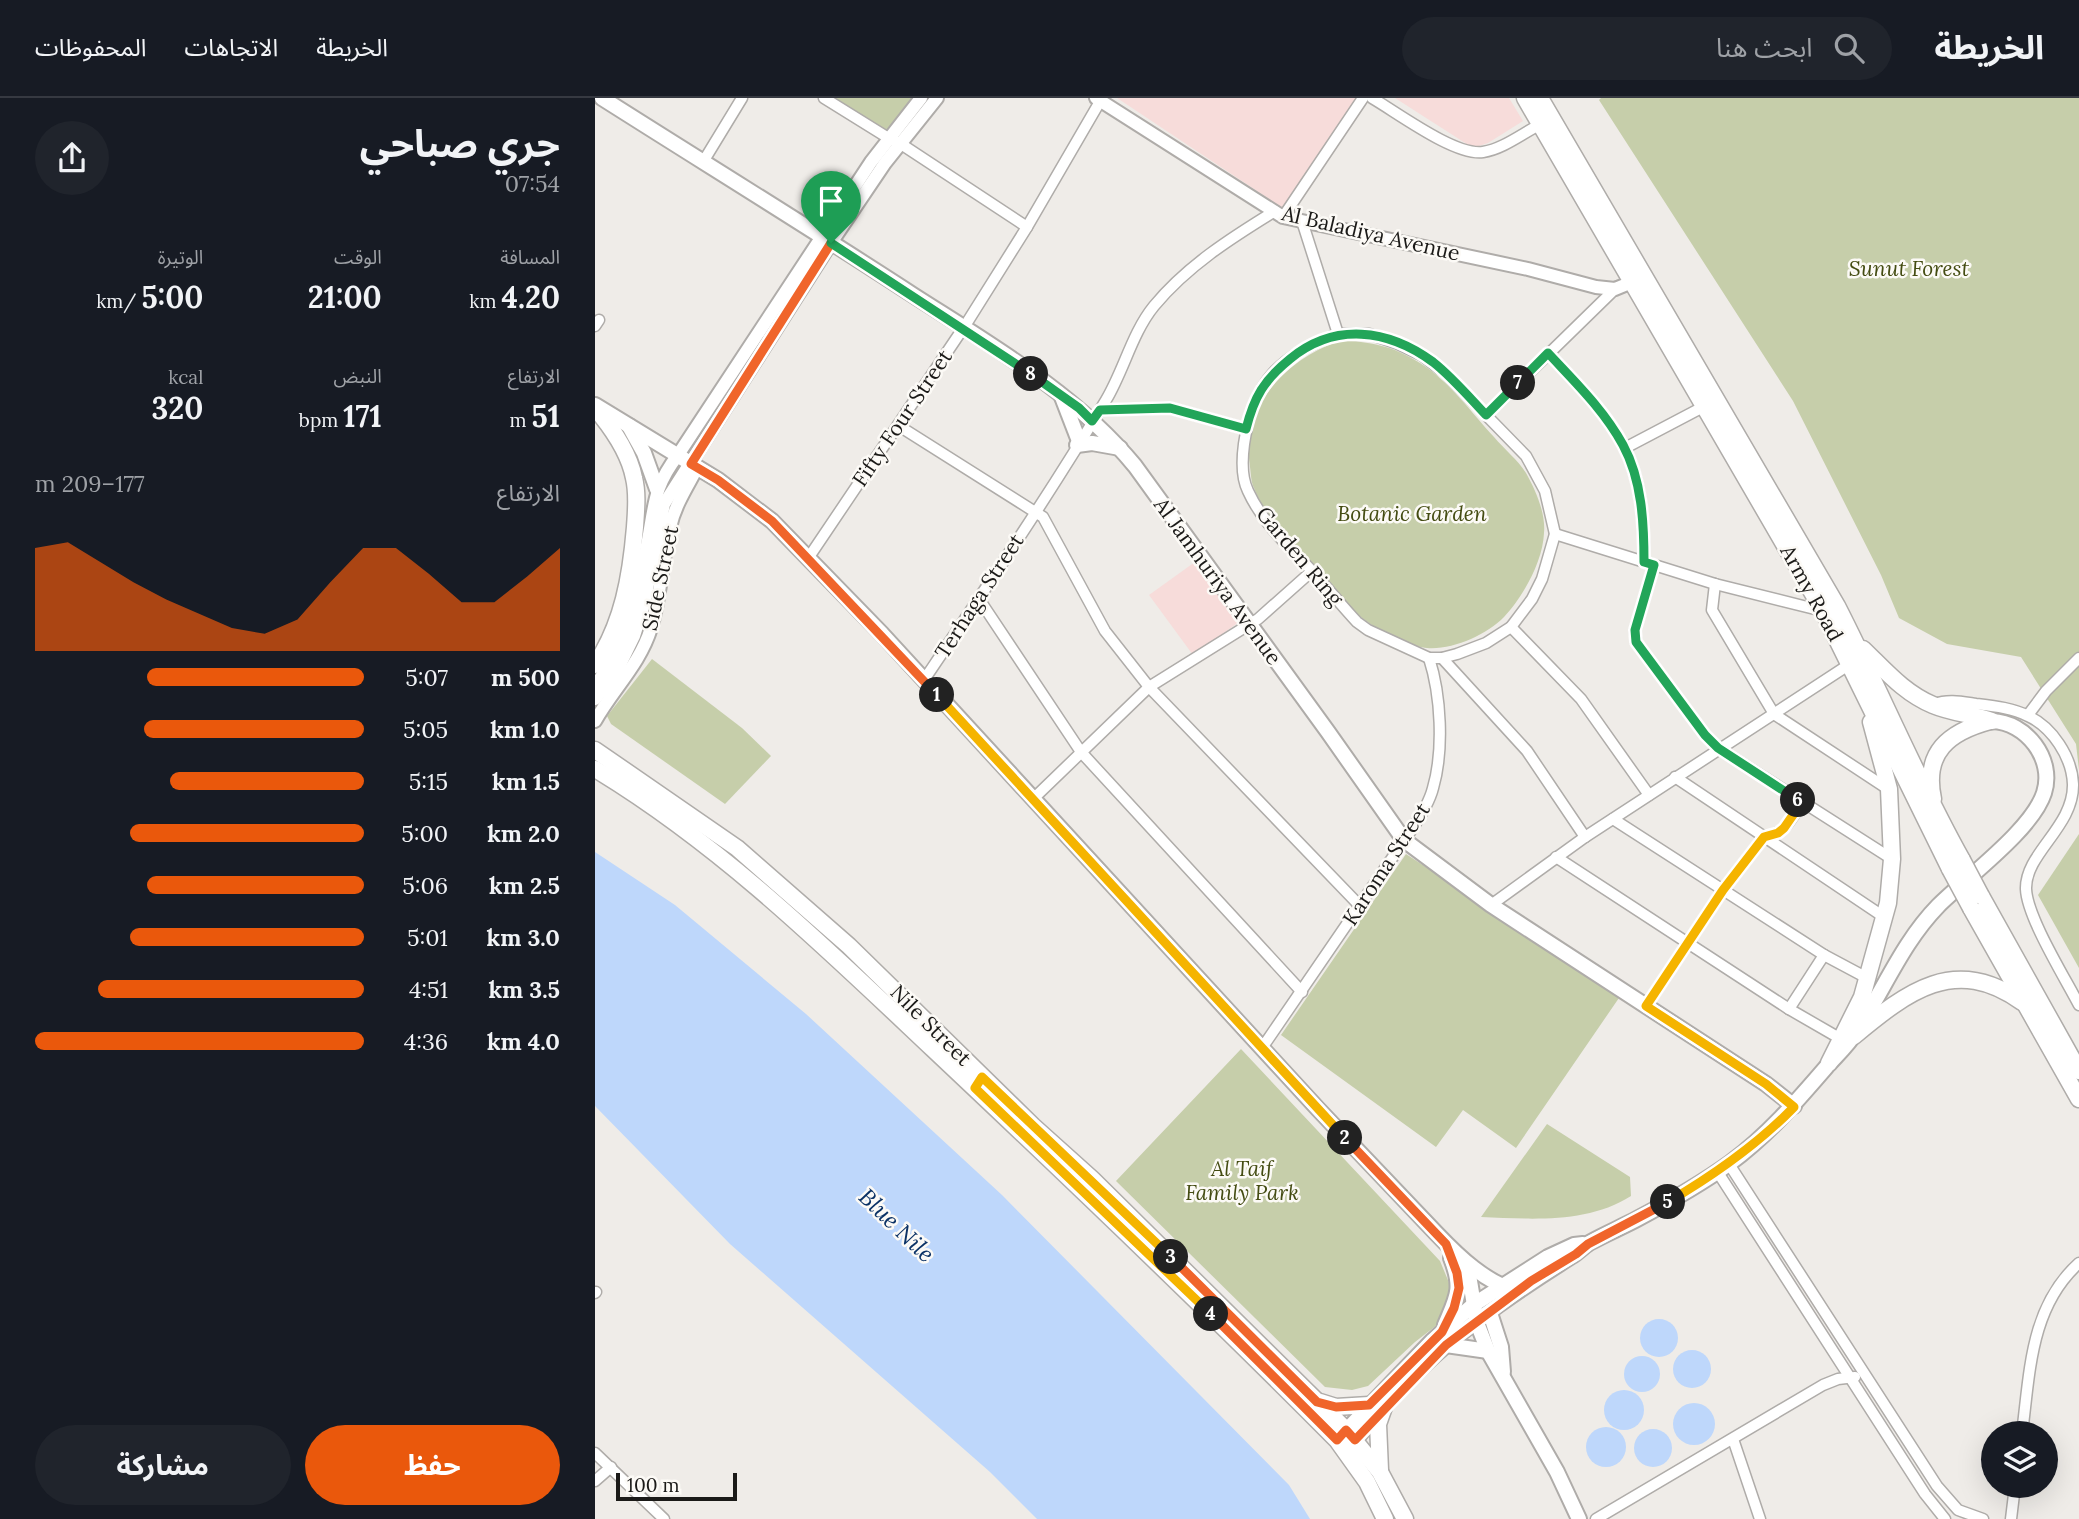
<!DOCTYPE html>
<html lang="ar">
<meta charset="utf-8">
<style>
:root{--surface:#171b24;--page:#20242c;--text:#f1f3f6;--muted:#9ea1a6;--line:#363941;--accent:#ea580c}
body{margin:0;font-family:Lora,"Noto Sans Arabic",serif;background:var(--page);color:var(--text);direction:rtl;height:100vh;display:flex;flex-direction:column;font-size:26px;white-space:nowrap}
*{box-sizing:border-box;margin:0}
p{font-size:23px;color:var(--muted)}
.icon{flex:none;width:38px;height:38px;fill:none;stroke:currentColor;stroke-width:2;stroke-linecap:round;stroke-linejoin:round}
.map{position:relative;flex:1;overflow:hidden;direction:ltr}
.details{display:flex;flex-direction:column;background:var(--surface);width:595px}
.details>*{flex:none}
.buttons{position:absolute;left:1386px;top:1323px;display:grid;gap:14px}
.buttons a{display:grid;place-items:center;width:77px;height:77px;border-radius:50%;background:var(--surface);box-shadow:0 7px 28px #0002;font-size:35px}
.scale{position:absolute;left:21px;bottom:18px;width:121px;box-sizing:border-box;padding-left:7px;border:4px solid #1b1a18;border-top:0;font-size:19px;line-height:24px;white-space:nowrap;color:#1b1a18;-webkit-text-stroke:5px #fcfaf6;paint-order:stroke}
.pin{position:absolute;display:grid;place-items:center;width:60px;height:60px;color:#fff;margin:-72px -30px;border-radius:50% 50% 50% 0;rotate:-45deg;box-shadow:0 0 7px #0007}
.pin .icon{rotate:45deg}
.km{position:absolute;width:35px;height:35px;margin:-18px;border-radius:50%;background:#222;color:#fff;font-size:19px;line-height:35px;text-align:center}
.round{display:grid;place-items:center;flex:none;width:74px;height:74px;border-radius:37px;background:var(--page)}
.head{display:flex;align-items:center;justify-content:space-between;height:119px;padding:0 35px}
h1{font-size:38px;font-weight:700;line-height:52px}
.stats{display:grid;grid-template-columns:repeat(3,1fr);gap:10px;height:119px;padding:7px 35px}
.stats div{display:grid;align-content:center}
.stats b{font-size:30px;font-weight:700}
.stats small{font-size:19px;font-weight:400}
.stats p{font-size:19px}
.chart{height:196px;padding:14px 35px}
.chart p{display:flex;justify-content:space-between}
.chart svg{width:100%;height:126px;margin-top:7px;fill:var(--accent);opacity:.7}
.action{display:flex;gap:14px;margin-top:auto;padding:14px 35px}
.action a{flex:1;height:80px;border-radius:42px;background:var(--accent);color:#fff;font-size:28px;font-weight:700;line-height:80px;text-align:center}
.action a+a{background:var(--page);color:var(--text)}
ul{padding:0 35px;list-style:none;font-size:23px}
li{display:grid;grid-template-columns:112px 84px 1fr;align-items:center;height:52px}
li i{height:18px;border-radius:9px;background:var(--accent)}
header{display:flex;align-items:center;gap:42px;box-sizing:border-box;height:98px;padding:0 35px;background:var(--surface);border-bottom:2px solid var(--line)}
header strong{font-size:33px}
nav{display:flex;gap:38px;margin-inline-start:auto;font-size:24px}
.search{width:490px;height:63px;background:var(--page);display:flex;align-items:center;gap:18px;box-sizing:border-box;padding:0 24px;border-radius:38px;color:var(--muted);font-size:26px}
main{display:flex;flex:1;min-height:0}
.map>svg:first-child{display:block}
.education{fill:#f7dcda}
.green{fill:#c6ceaa}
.water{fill:#bed7fb}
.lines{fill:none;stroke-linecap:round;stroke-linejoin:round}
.minor-casing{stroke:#afaca9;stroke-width:13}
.tertiary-casing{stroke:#afaca9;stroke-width:16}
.secondary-casing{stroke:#afaca9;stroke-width:18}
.primary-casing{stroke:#afaca9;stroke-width:19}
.trunk-casing{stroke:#afaca9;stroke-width:19}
.minor{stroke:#fff;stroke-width:10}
.tertiary{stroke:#fff;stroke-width:12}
.secondary{stroke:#fff;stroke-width:14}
.primary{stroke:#fff;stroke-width:16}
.trunk{stroke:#fff;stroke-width:16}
.trunk-bridge-casing{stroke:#afaca9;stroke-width:19;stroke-linecap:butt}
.trunk-bridge{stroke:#fff;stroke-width:16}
.split-1-casing{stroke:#fff;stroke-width:14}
.split-2-casing{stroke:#fff;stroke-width:14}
.split-3-casing{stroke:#fff;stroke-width:14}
.split-4-casing{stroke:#fff;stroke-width:14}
.split-5-casing{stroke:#fff;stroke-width:14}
.split-6-casing{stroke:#fff;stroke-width:14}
.split-7-casing{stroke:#fff;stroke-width:14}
.split-8-casing{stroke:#fff;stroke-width:14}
.split-9-casing{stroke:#fff;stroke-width:14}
.split-1{stroke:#f0652b;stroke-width:9}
.split-2{stroke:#f5b400;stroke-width:9}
.split-3{stroke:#f0652b;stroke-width:9}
.split-4{stroke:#f5b400;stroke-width:9}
.split-5{stroke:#f0652b;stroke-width:9}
.split-6{stroke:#f5b400;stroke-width:9}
.split-7{stroke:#22a559;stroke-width:9}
.split-8{stroke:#22a559;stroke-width:9}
.split-9{stroke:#22a559;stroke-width:9}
.labels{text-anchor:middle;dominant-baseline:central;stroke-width:5;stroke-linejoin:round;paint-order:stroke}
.street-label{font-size:21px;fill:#1b1a18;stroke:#fcfaf6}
.park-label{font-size:21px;font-style:italic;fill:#444c12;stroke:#fcfaf6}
.water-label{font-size:23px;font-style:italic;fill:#0b3266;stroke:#fcfaf6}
</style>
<header>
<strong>الخريطة</strong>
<div class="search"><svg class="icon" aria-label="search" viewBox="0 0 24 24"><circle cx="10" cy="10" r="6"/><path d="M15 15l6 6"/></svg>ابحث هنا</div>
<nav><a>الخريطة</a><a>الاتجاهات</a><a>المحفوظات</a></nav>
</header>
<main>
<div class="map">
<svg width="1484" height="1421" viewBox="0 0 1484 1421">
<rect width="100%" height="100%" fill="#efece8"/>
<g class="education">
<polygon points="522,0 763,0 689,111"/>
<polygon points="800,0 914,0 928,23 893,45 878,50"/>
<polygon points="600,464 644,524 598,557 554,497"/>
</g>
<g class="green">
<polygon points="235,0 319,0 293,37"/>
<polygon points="1006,0 1484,0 1484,672 1481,646 1426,559 1352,546 1304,520 1286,477 1198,303 1004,2"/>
<path d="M744,243C775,243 798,248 825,265C854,283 876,314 899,339C909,351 923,362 931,375C940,391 951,415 949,435C948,463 928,499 909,519C891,537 858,552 832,550C826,550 818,546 812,544C773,531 752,508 725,478C702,453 671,423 659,390C656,384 656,376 655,369C646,308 690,262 744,243Z"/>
<polygon points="57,561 147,630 176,658 130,706 16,626 12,618"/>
<polygon points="1484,736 1484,870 1443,797"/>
<polygon points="811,756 1026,897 921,1050 868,1012 841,1049 686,937"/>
<polygon points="646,951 845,1163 855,1187 851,1210 842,1227 820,1244 773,1288 757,1292 730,1289 521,1083"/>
<path d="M952,1026L1035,1079L1036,1098C992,1126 936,1121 886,1119Z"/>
</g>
<g class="water">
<polygon points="0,754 80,807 211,916 407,1097 694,1387 715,1421 442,1421 395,1374 135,1146 0,1008"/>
<circle cx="1064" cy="1240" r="19"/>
<circle cx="1097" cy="1271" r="19"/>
<circle cx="1047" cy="1276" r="18"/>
<circle cx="1029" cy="1312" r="20"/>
<circle cx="1099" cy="1326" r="21"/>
<circle cx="1011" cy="1349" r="20"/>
<circle cx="1058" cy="1350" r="19"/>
</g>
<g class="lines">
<g class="minor-casing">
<g id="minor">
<polyline points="229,0 295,41 306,46 432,129"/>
<path d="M777,0C803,15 860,58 888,54C908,51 928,35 946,26"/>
<polyline points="108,64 147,0"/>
<polyline points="688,119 768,0"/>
<polyline points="707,123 743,236"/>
<polyline points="0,228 4,222"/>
<path d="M743,236H774L801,245L828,258L849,274L931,358L950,393L960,436L947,481L937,501L916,529L891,545L862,556L847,560H834L773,532L762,524C746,507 732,489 716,472C693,448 667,424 653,393C646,379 647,361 649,346C658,284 685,257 743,236Z"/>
<path d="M953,255C980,284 1009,312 1028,347C1047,382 1049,425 1049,464"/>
<polyline points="505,312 575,310 651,331"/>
<polyline points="891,317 1020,191"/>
<polyline points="304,328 448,419 510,533 554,589 765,808"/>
<polyline points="1030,350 1108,309"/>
<polyline points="960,436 1120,486 1228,513"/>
<polyline points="214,459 373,223 432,129 507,0"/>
<polyline points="1059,467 1040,532 1041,544 1110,637 1123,650 1297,761"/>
<polyline points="1120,486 1117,512 1179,616 1293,691"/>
<polyline points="384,501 486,654 707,894"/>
<polyline points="916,529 986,601 1054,697"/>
<polyline points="847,560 932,653 990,739"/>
<path d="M329,582C391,490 454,397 511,302C529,272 537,235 559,208C592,168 636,140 680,113"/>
<path d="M1340,606C1353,601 1367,604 1381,606C1398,608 1418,610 1433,618C1457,629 1477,659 1478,686C1479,729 1430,755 1431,791C1432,819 1470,880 1484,907"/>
<polyline points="1433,617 1451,593 1484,560"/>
<polyline points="1080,679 1289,819"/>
<polyline points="438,701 554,589 663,521 717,473"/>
<polyline points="1018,721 1229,857 1274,881"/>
<polyline points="961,759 1194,911 1246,941"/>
<polyline points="896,807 990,739 1255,566"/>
<path d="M1051,908L1128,792L1169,739C1189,737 1197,720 1207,704"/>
<polyline points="1194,911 1229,857"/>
<path d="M667,950L815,734C824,721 834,706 838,690C849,652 846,597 834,560"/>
<polyline points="1134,1066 1342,1388 1363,1412 1388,1421"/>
<polyline points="1122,1073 1330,1396 1350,1421"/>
<polyline points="0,1195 1,1194"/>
<path d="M1427,1335C1435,1274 1435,1209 1484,1165"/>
<polyline points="1138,1341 1165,1421"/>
<polyline points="0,1355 69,1421"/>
<polyline points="0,1383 16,1369"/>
<polyline points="1001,1421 1228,1287 1243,1281 1260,1279"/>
<polyline points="1416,1421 1420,1388"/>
</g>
</g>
<g class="tertiary-casing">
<g id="tertiary">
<polyline points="501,0 688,119 933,171 1001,189 1020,191 1037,184"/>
<path d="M0,587C35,545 43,493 53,442C60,405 59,388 83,357L276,64L326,0"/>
<polyline points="0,601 22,573 39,538 49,506 69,406 236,145 290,65 342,0"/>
<path d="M0,623C18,591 45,566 56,530C66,497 67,462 75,429C80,407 92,389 102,370"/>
</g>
</g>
<g class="secondary-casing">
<g id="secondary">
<path d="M7,0C111,66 215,130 318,197C396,247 481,296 540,368L733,634L809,742L896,807L1171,986L1199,1008"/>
<polyline points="467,299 484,343"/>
<path d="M0,307L123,382L177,423L287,536L723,1011L842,1136C864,1159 891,1185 922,1193"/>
<polyline points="34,328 49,355 62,391"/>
<polyline points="482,347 497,345 525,350"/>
<polyline points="863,1161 871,1172 875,1183 882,1225 893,1253 962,1374 984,1421"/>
<polyline points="895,1215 906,1249 908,1274"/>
<path d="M850,1227C862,1198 868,1191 856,1160"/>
<polyline points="851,1247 893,1253"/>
<polyline points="744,1340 837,1243 878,1207 953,1159 979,1147 988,1146"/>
<path d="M754,1349C783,1314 815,1278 850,1248C890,1214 934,1185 977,1158C983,1154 988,1149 994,1145C1010,1136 1027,1129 1042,1121C1074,1104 1106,1086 1135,1065C1173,1037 1202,1003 1233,967C1243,956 1254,946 1261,934C1289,892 1307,845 1343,808C1372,779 1437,732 1449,695C1460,661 1431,624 1397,623"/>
</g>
</g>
<g class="primary-casing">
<g id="primary">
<path d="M0,310C17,330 34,354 39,380C43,396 41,413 40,429C36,477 28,526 0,567"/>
<polyline points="0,652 142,750 254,848 438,1028 497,1081 751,1332 785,1374 810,1421"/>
<path d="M0,671C126,747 232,851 338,951C475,1080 610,1209 742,1342L772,1384L790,1421"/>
<polyline points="725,1304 741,1309 774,1307"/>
<polyline points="785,1372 783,1326 789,1309"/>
</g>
</g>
<g class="trunk-casing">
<g id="trunk">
<polyline points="930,0 1228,513 1355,771"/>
<path d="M945,0L1242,508C1285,592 1321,680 1367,762"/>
<path d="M1268,551C1290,572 1309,595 1338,607C1357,615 1377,616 1397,623"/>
<path d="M1338,701C1328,654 1354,634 1395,623"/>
<polyline points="1386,798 1484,973"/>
<polyline points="1376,810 1484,1001"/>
<path d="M1259,938C1312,894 1360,856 1427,904"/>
<polyline points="1234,965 1267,899 1293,805 1297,761 1294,691 1276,624"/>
</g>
</g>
<use href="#minor" class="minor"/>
<use href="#tertiary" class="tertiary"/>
<use href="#secondary" class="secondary"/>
<use href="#primary" class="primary"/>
<use href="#trunk" class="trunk"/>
<g class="trunk-bridge-casing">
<g id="trunk-bridge">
<polyline points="1367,762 1386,798"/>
<polyline points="1355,771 1376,810"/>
</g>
</g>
<use href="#trunk-bridge" class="trunk-bridge"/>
</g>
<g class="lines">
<g class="split-1-casing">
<polyline id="split-1" points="236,145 96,366 123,382 177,423 342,597"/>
</g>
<g class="split-2-casing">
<polyline id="split-2" points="342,597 750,1040"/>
</g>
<g class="split-3-casing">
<polyline id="split-3" points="576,1159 722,1304 741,1309 774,1307 847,1234 859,1210 864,1190 862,1175 851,1146 750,1040"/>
</g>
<g class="split-4-casing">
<polyline id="split-4" points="576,1159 387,979 380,990 616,1216"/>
</g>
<g class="split-5-casing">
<polyline id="split-5" points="616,1216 742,1342 751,1332 760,1342 851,1247 936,1183 981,1156 993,1146 1073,1104"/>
</g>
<g class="split-6-casing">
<path id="split-6" d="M1073,1104C1119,1077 1162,1047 1199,1009L1171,986L1051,908L1128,792L1169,739L1183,735L1189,730L1207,704L1203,702"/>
</g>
<g class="split-7-casing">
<path id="split-7" d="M923,285L953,255C980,284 1009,312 1028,347C1047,382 1049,425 1049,464L1059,467L1040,532L1041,544L1110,637L1123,650L1203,702"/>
</g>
<g class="split-8-casing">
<path id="split-8" d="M436,276L484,310L497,323L505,312L575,310L651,331C659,299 669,282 695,261C740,224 793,231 838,264C857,279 874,299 891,317L923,285"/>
</g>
<g class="split-9-casing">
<polyline id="split-9" points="236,145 436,276"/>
</g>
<use href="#split-1" class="split-1"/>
<use href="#split-2" class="split-2"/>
<use href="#split-3" class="split-3"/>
<use href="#split-4" class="split-4"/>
<use href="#split-5" class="split-5"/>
<use href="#split-6" class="split-6"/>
<use href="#split-7" class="split-7"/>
<use href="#split-8" class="split-8"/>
<use href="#split-9" class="split-9"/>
</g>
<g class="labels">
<g class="street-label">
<text transform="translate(776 135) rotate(13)">Al Baladiya Avenue</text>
<text transform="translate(307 320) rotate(-56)">Fifty Four Street</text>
<text transform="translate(705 458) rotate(50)">Garden Ring</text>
<text transform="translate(65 480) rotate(-78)">Side Street</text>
<text transform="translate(623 483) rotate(54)">Al Jamhuriya Avenue</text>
<text transform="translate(1217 495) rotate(61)">Army Road</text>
<text transform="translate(384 498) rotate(-57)">Terhaga Street</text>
<text transform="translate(791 766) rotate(-57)">Karoma Street</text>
<text transform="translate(336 927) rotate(45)">Nile Street</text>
</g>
<g class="park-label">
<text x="1314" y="170">Sunut Forest</text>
<text x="817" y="415">Botanic Garden</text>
<text x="647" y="1070">Al Taif<tspan x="647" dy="24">Family Park</tspan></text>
</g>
<g class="water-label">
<text transform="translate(302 1127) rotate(44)">Blue Nile</text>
</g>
</g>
</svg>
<div class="buttons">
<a><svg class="icon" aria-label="layers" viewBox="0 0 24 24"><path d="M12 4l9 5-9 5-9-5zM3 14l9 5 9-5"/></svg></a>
</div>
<div class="scale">100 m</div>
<div class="pin" style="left:236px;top:145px;background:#1e9e55"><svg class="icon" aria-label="arrive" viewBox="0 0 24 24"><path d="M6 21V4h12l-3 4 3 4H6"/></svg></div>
<b class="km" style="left:342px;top:597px">1</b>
<b class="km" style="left:750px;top:1040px">2</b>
<b class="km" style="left:576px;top:1159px">3</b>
<b class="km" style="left:616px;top:1216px">4</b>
<b class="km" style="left:1073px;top:1104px">5</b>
<b class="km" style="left:1203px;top:702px">6</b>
<b class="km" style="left:923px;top:285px">7</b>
<b class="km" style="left:436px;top:276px">8</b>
</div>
<section class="details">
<div class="head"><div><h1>جري صباحي</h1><p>07:54</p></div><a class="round"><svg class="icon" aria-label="share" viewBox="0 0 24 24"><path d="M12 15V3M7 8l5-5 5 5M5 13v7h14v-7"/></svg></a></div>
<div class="stats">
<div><p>المسافة</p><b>4.20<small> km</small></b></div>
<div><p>الوقت</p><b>21:00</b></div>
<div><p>الوتيرة</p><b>5:00<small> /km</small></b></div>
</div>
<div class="stats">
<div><p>الارتفاع</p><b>51<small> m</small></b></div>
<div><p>النبض</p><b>171<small> bpm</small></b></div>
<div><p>kcal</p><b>320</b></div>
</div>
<div class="chart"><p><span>الارتفاع</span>177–209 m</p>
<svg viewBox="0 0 160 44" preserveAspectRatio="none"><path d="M0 44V8L10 6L20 13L30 20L40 26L50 31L60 36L70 38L80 33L90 20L100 8L110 8L120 17L130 27L140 27L150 18L160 8V44z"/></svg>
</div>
<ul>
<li><b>500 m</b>5:07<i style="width:66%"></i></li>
<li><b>1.0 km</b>5:05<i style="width:67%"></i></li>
<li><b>1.5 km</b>5:15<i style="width:59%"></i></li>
<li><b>2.0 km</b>5:00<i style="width:71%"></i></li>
<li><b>2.5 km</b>5:06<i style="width:66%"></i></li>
<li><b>3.0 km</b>5:01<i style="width:71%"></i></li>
<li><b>3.5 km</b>4:51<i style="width:81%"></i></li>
<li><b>4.0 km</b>4:36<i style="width:100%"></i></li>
</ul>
<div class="action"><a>حفظ</a><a>مشاركة</a></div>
</section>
</main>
